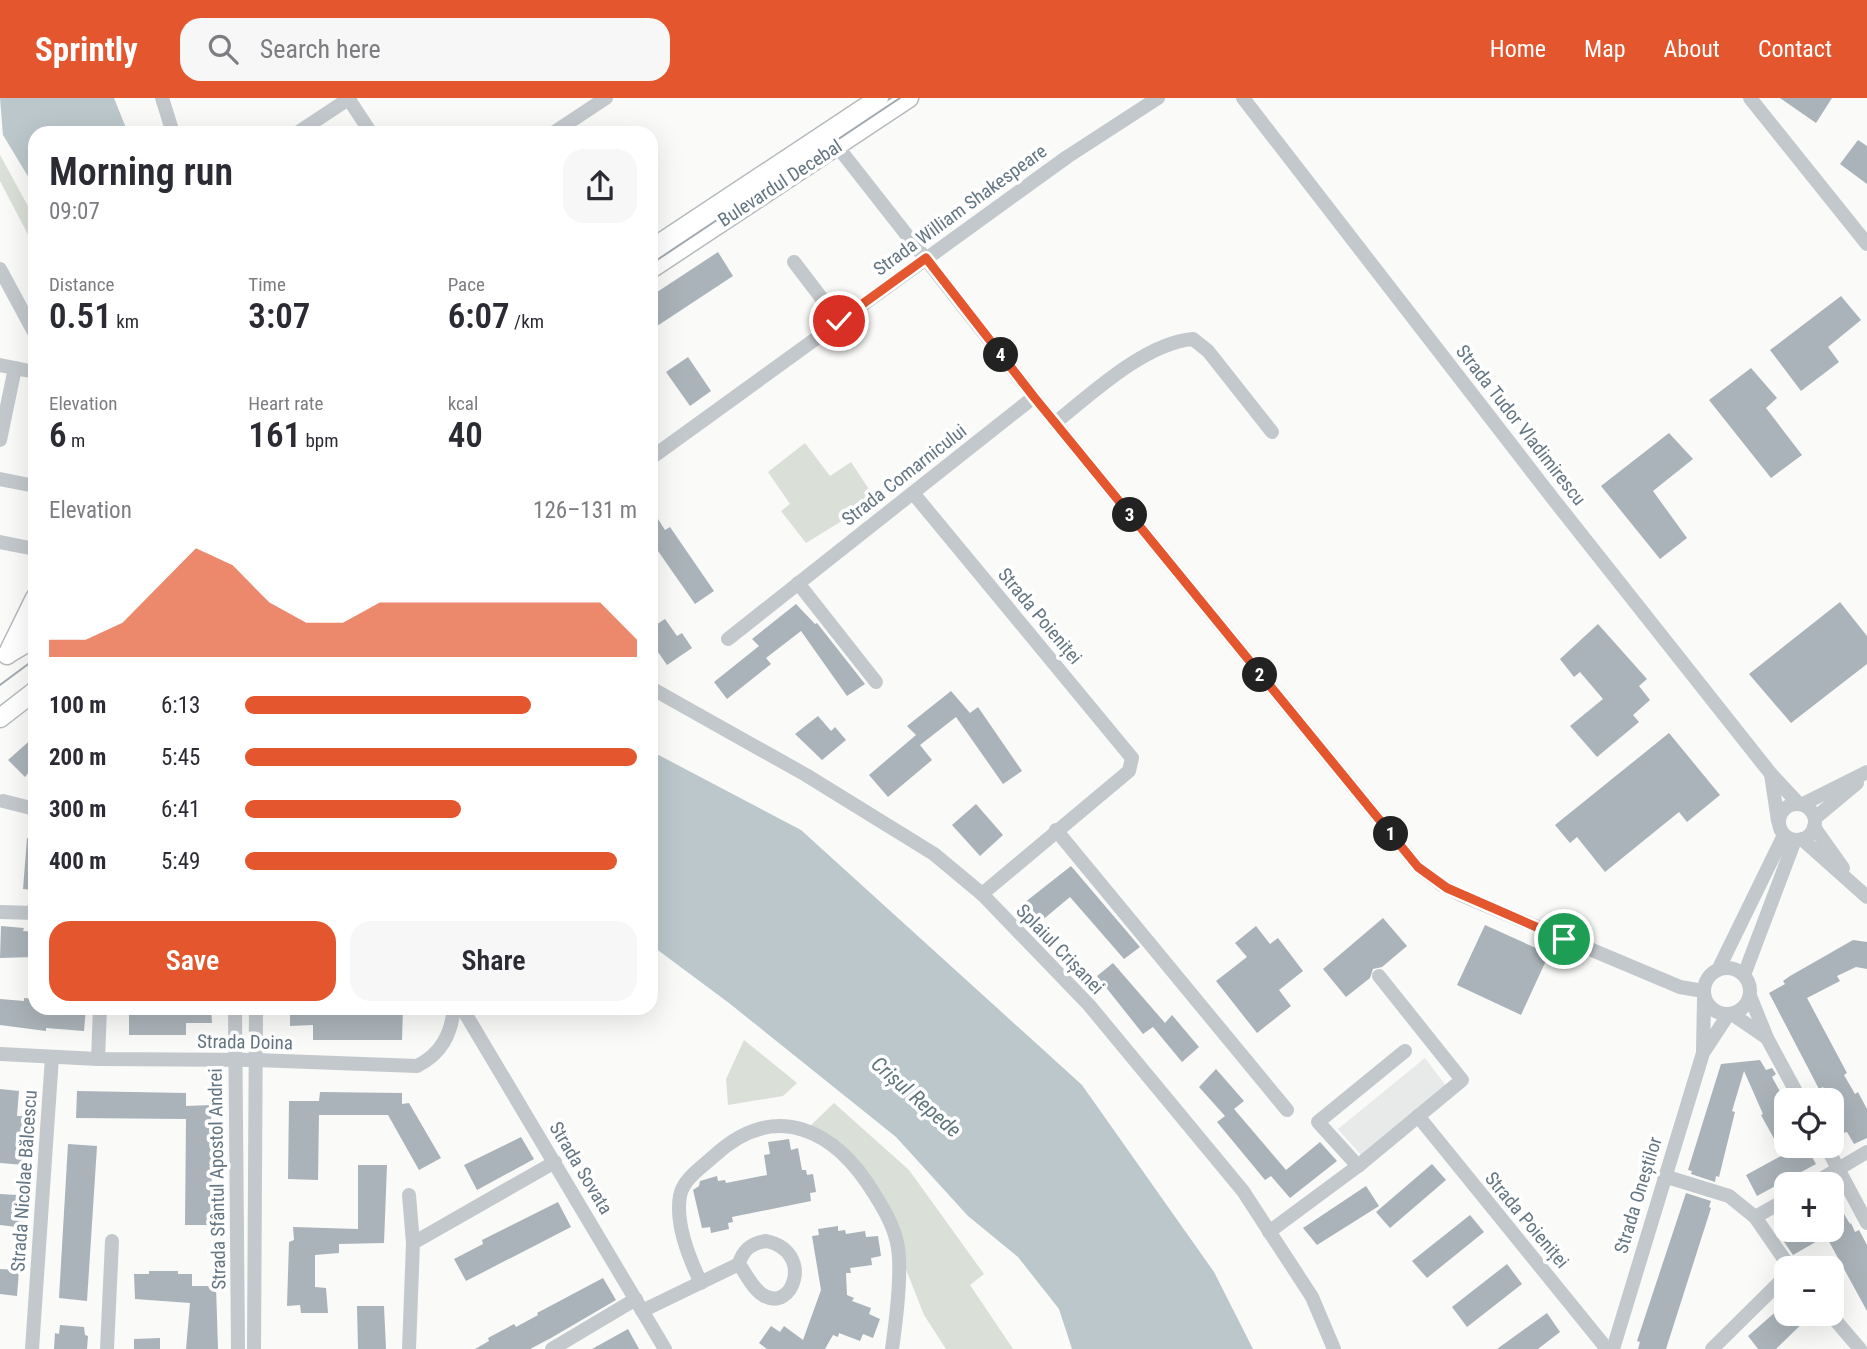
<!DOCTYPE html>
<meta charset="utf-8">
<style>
:root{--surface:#fff;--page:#f7f7f7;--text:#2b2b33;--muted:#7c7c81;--accent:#e4572e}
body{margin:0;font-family:"Roboto Condensed",sans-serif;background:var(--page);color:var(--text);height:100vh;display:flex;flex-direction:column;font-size:26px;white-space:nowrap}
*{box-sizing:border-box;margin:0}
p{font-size:23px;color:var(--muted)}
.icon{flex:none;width:38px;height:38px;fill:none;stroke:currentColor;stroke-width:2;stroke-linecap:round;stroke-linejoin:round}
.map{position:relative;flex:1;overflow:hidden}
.details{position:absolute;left:28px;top:28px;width:630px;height:889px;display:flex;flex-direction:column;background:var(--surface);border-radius:21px;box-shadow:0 7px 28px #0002}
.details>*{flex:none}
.fabs{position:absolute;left:1774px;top:990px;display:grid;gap:14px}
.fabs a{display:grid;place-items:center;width:70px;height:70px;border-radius:14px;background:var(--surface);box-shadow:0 7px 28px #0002;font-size:35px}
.pin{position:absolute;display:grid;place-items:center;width:60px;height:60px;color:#fff;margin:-30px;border:4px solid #fff;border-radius:50%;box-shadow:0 2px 7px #0007}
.km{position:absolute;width:35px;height:35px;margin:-18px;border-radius:50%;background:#222;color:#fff;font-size:19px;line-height:35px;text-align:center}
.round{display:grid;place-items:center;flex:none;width:74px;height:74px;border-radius:21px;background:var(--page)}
.headline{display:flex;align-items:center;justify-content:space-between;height:119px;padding:0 21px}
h1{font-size:38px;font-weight:600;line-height:52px}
.metrics{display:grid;grid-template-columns:repeat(3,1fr);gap:10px;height:119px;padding:7px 21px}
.metrics div{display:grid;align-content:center}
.metrics b{font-size:35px;font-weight:600}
.metrics small{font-size:19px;font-weight:400}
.metrics p{font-size:19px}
.chart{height:196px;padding:14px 21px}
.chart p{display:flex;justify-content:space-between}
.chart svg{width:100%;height:126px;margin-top:7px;fill:var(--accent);opacity:.7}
.primary-button{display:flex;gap:14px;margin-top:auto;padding:14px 21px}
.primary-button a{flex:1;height:80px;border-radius:21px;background:var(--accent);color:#fff;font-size:28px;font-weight:600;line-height:80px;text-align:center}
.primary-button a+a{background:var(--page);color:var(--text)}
ul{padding:0 21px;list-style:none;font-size:23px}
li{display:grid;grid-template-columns:112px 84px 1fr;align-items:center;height:52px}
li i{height:18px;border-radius:9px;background:var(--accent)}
header{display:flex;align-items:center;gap:42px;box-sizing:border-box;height:98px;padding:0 35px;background:var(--accent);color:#fff}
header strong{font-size:33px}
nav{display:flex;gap:38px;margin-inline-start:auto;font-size:24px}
.search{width:490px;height:63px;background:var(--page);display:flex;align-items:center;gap:18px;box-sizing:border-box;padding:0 24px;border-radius:21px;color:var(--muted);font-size:26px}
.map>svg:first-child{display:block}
.built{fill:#e8e9e9}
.green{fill:#dadfd7}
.water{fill:#bbc7cb}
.building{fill:#aab3b9}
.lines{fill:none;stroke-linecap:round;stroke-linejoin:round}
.major-casing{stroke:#b5babe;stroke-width:21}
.minor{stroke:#c3c8cc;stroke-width:14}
.major{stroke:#fff;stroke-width:18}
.tram{stroke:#a2aab0;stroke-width:2}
.route-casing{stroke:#fff;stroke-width:14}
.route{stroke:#e4572e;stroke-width:9}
.labels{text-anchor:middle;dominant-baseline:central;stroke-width:7;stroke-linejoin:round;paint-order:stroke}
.street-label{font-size:19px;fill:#657683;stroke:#fff}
.water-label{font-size:21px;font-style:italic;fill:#60757c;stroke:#fff}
</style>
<header>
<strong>Sprintly</strong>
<div class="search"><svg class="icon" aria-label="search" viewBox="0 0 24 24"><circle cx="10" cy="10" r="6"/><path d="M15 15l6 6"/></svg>Search here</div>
<nav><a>Home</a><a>Map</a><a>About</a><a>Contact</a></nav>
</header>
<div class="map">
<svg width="1867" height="1251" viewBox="0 0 1867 1251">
<rect width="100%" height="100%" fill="#fafaf8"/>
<polygon class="built" points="1425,960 1447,989 1361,1057 1338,1031"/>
<g class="green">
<polygon points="0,57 35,121 35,150 0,83"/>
<polygon points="805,345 830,378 851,364 876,402 806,445 781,413 790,406 768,374"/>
<polygon points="744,942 797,985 783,998 728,1007 726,981"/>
<polygon points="834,1005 909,1072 984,1176 970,1187 1013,1251 946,1251 924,1217 898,1151 862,1075 807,1031"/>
</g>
<g class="water">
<polygon points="0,0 114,0 128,35 35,35 35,90 3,37"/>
<polygon points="651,653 801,732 1082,987 1214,1174 1253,1251 1072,1251 1059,1211 1018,1159 968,1118 896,1039 729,905 651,847"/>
</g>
<g class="building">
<polygon points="1780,0 1832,0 1816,25"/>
<polygon points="1858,42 1867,48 1867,86 1840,66"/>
<polygon points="718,154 733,178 651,232 651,198"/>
<polygon points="1841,198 1861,222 1828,249 1839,264 1801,293 1770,252"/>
<polygon points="688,259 711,293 690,308 666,274"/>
<polygon points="1751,270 1777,300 1766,310 1802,357 1771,380 1709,302"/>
<polygon points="1669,335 1693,361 1653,393 1687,440 1660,461 1601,388"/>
<polygon points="651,410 665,432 670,429 714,493 695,506 651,443"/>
<polygon points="1840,504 1867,538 1867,566 1791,625 1749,576"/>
<polygon points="796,506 815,526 817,525 865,586 847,598 801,533 766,560 771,566 727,601 714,584 759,548 752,541"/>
<polygon points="665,521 677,538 682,535 692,550 667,567 651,544 651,530"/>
<polygon points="1598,526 1647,581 1639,588 1650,602 1633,617 1639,624 1597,659 1570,628 1603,601 1580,574 1574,579 1560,561"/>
<polygon points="951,593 970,615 978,609 1022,673 1003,686 956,619 920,647 932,662 888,699 869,677 916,637 907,628"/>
<polygon points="818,618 831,633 835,629 846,642 822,662 795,636"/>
<polygon points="1669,635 1720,697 1687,724 1679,714 1605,774 1577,739 1570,745 1555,727"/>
<polygon points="35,638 35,667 25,679 8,662"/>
<polygon points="976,706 1003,737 980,758 952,727"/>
<polygon points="27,740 35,741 35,792 23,791"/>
<polygon points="1071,768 1140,849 1124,861 1070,799 1040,824 1024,805"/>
<polygon points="1383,820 1407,848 1382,869 1373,871 1370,880 1346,899 1323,871"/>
<polygon points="1485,827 1549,856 1521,917 1457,887"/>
<polygon points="1,828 24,830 23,833 35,834 35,859 0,860"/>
<polygon points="1256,828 1270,846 1278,840 1303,873 1279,892 1291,908 1257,935 1216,883 1247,859 1235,845"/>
<polygon points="1853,842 1867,844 1867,871 1856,869 1837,878 1840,883 1807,900 1847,975 1844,977 1855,996 1858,994 1867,1011 1867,1040 1854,1046 1847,1034 1844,1035 1832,1012 1832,1003 1823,989 1819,991 1769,895 1785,886 1783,883 1790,878"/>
<polygon points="1113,865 1165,925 1172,917 1199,949 1182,964 1153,929 1143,936 1097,878"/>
<polygon points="24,900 35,901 35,910 86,910 84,933 46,930 46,933 0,927 0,901 24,903"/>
<polygon points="186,910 211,910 212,925 186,925 186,937 129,937 129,912 186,912"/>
<polygon points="290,910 387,912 387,910 403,910 402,942 313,942 313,927 290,928"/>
<polygon points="1760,962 1766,972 1772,970 1776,976 1772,979 1787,1006 1787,1048 1806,1048 1816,1066 1757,1098 1746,1077 1783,1057 1761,1017 1763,1016 1744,973 1732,1013 1735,1014 1719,1079 1716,1078 1715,1084 1691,1076 1692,1073 1688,1072 1721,966"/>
<polygon points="1216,971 1244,1003 1234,1011 1286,1072 1320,1044 1337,1063 1290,1100 1271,1078 1265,1082 1217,1024 1225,1018 1199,989"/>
<polygon points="0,991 19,993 17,1018 27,1018 26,1031 29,1032 24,1067 0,1065"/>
<polygon points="77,993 186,995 186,1008 211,1007 212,1127 185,1127 186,1021 76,1020"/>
<polygon points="320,994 402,995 402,1006 409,1005 441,1060 419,1072 388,1017 319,1017 318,1082 288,1081 289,1003 319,1003"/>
<polygon points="521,1039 534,1061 477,1092 464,1067"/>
<polygon points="789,1041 791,1052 798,1050 802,1072 806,1072 807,1077 813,1076 816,1094 810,1095 811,1103 732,1119 733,1124 728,1125 729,1131 711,1135 710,1129 702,1130 693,1092 699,1088 700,1083 717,1078 718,1083 725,1082 726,1085 767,1077 764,1057 770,1056 768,1044"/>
<polygon points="68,1046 97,1048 87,1203 59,1200"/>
<polygon points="1432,1066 1446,1082 1390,1130 1376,1114"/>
<polygon points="358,1067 387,1067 384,1145 339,1146 339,1155 315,1157 315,1189 326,1190 328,1215 301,1215 300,1207 287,1208 289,1144 294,1142 293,1129 358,1131"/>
<polygon points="1366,1088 1379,1108 1317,1147 1303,1130"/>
<polygon points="1686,1095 1711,1103 1709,1109 1711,1110 1666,1251 1638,1251 1640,1244 1637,1243"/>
<polygon points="0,1096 17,1097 17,1100 26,1101 24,1126 16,1125 16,1129 0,1127"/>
<polygon points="1832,1096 1850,1126 1851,1125 1855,1134 1859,1132 1867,1147 1867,1213 1826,1138 1793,1157 1778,1135 1784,1132 1832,1132"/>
<polygon points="558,1104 571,1129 466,1183 454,1161 483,1146 482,1142"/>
<polygon points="1470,1117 1484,1134 1427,1180 1412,1163"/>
<polygon points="838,1128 838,1133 845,1132 846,1136 865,1133 866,1139 878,1138 881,1158 871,1160 872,1167 850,1170 851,1175 846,1175 847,1197 854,1200 852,1203 871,1210 869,1216 880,1221 873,1240 863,1236 860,1243 839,1235 838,1239 833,1237 825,1251 767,1251 759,1245 771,1228 780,1234 784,1228 803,1242 821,1192 812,1138 819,1137 818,1131"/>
<polygon points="1507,1166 1522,1186 1467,1229 1452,1209"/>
<polygon points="0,1171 19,1172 17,1198 0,1196"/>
<polygon points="149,1173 178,1173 178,1176 192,1176 192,1188 216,1188 218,1251 186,1251 190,1205 135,1201 134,1176 149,1176"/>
<polygon points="603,1180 616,1202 551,1240 530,1251 475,1251 489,1243 488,1240 514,1226 516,1229 538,1217 537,1215"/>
<polygon points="1787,1204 1787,1216 1812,1216 1776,1251 1758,1251 1748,1238"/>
<polygon points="357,1208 384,1208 386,1251 358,1251"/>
<polygon points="1547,1215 1560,1234 1538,1251 1497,1251"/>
<polygon points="60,1227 84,1229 85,1237 88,1238 87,1251 54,1251 55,1235 59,1236"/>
<polygon points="628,1231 639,1251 592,1251"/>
<polygon points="160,1240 160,1251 134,1251 134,1241"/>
</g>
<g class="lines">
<g class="major-casing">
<g id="major">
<polyline points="651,151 879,0"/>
<polyline points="651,171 909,0"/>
<polyline points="8,556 35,540"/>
<polyline points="7,557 35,500"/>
<polyline points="0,620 35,593"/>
</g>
</g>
<g class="minor">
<polyline points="162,0 173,35"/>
<polyline points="348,0 371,35"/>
<polyline points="1243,0 1554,402 1771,676 1798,705"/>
<polyline points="1750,0 1867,146"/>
<polyline points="297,35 350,0"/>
<polyline points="553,35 606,0"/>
<polyline points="837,48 1034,299 1418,769 1442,787 1461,797 1680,889 1703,893"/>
<polyline points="794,164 839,223"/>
<polyline points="0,171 35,236"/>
<polyline points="0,267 35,274"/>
<path d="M1055,325C1091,296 1145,245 1193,241L1208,253L1272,334"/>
<polyline points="0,342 15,270"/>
<polyline points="651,360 1067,59 1158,0"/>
<polyline points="0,381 35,388"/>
<polyline points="913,395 1132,660 1129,673 982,796"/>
<polyline points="0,444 35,451"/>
<polyline points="798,485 876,584"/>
<polyline points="728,541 1034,299"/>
<polyline points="651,590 806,677 934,756 982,796 1089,907 1243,1093 1312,1199 1334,1251"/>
<polyline points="1771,676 1778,723"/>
<polyline points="3,703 35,711"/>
<circle cx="1797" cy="724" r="18"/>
<polyline points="1803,706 1867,674"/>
<polyline points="1815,720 1857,685"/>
<polyline points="1814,729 1843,770"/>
<polyline points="1056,732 1287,1012"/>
<polyline points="1802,741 1867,799"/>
<polyline points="0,814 35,815"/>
<circle cx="1727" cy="893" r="23"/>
<polyline points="1718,872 1784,737"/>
<polyline points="1744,877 1795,742"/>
<polyline points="1750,898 1767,940 1801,1003"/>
<polyline points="235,910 238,1251"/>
<polyline points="462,910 665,1251"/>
<polyline points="1732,916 1767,940"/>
<polyline points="1703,954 1704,901"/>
<path d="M0,956L98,961L256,962L417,968C441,956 451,937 454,910"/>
<polyline points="98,961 100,910"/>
<polyline points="1418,1018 1607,1251"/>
<polyline points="1826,1048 1867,1125"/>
<polyline points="1358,1068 1318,1024 1405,953"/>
<polyline points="1664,1078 1729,1098 1755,1119 1791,1171"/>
<polyline points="1811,1087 1867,1054"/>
<polyline points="409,1097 413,1145"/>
<polyline points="1755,1119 1787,1101"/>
<polyline points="1269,1134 1358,1068 1462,982 1379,878"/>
<path d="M766,1143C815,1153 793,1216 763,1197C753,1191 746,1176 739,1166C743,1151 752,1145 766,1143Z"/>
<path d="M701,1185C689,1160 675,1126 680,1098C683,1081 702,1069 714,1058C776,1001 836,1032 875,1097C885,1113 895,1130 898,1150C902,1177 896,1223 892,1251"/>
<polyline points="642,1213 739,1166"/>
<polyline points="1830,1216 1860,1251"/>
<polyline points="32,1251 52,959"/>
<polyline points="107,1251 112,1143"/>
<polyline points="254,1251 256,910"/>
<polyline points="409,1251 413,1145 555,1064"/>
<polyline points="552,1251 636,1201"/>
<polyline points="1613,1251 1703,955 1728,917"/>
<polyline points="1712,1251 1787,1177"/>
</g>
<use href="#major" class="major"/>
<g class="tram">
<polyline points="651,166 900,0"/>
<polyline points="0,587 35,561"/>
</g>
</g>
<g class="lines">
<g class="route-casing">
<polyline id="route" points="839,223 926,160 1034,299 1418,769 1447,790 1564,841"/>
</g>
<use href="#route" class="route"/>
</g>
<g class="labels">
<g class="street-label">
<text transform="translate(780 85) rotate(-33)">Bulevardul Decebal</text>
<text transform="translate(960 112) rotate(-36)">Strada William Shakespeare</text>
<text transform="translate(1521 327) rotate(52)">Strada Tudor Vladimirescu</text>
<text transform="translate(904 377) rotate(-38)">Strada Comarnicului</text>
<text transform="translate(1040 518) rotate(50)">Strada Poieniței</text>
<text transform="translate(1060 851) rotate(46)">Splaiul Crișanei</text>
<text transform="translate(245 944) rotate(1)">Strada Doina</text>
<text transform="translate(581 1070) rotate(59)">Strada Sovata</text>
<text transform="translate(217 1081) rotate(-91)">Strada Sfântul Apostol Andrei</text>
<text transform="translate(24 1083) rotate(-86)">Strada Nicolae Bălcescu</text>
<text transform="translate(1638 1097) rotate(-73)">Strada Oneștilor</text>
<text transform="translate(1527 1122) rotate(50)">Strada Poieniței</text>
</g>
<g class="water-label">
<text transform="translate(916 999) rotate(41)">Crișul Repede</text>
</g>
</g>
</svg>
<div class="fabs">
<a><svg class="icon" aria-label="locate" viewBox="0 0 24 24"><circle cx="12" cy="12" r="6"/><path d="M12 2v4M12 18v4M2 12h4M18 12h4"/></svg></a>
<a>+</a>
<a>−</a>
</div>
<div class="pin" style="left:1564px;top:841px;background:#1e9e55"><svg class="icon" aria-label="arrive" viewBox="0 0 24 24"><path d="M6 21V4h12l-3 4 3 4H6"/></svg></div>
<div class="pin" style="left:839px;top:223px;background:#d93025"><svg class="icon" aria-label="check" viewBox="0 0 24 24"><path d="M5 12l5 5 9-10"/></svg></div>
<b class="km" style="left:1391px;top:736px">1</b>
<b class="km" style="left:1260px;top:577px">2</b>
<b class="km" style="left:1130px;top:417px">3</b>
<b class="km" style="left:1001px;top:257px">4</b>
<section class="details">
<div class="headline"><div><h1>Morning run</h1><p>09:07</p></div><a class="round"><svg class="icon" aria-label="share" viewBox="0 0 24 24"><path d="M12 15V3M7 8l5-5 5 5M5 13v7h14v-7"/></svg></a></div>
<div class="metrics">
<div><p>Distance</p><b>0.51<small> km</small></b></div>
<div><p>Time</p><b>3:07</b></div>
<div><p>Pace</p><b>6:07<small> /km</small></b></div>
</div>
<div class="metrics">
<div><p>Elevation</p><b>6<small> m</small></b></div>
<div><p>Heart rate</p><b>161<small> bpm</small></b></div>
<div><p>kcal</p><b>40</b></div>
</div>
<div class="chart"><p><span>Elevation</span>126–131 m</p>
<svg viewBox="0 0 160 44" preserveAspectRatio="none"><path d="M0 44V38L10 38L20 32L30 19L40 6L50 12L60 25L70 32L80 32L90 25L100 25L110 25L120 25L130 25L140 25L150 25L160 38V44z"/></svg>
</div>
<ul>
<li><b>100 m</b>6:13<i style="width:73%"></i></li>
<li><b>200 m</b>5:45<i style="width:100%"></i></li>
<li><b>300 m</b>6:41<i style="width:55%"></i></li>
<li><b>400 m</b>5:49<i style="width:95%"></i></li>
</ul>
<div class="primary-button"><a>Save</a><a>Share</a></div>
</section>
</div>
